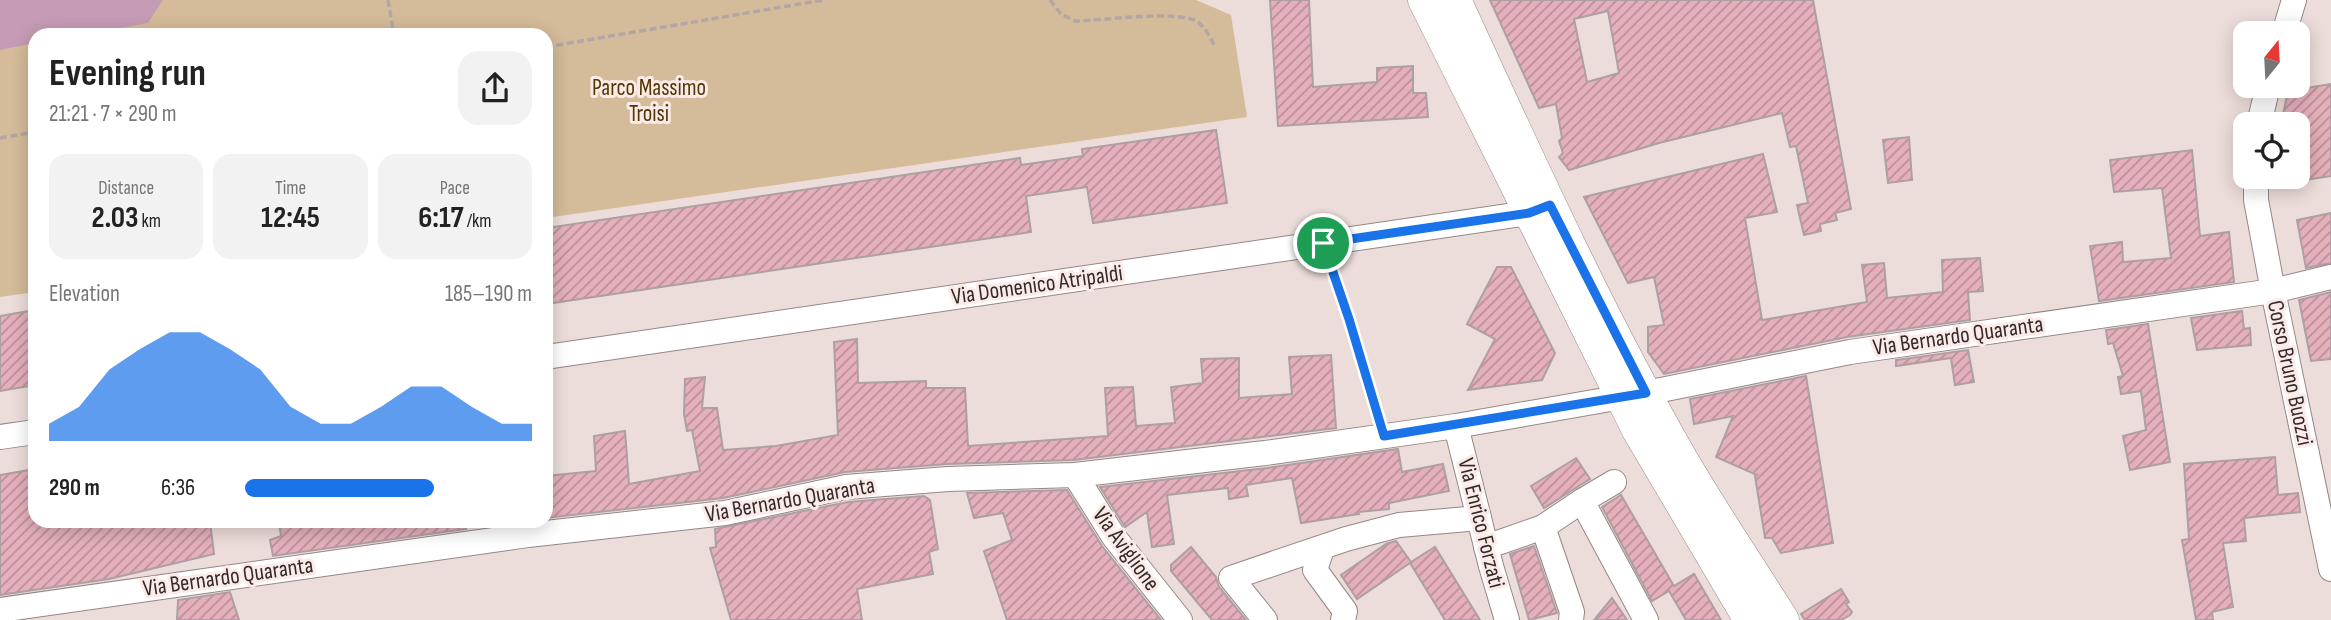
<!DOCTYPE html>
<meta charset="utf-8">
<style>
:root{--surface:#fff;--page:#f2f2f2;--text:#222;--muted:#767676;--accent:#1a73e8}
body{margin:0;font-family:"Sofia Sans Condensed",sans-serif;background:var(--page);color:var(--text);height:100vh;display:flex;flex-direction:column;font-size:26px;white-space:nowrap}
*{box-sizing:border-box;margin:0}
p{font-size:23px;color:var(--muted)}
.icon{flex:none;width:38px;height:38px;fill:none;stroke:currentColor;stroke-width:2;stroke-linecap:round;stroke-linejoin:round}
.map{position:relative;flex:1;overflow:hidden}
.sheet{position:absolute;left:28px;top:28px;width:525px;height:500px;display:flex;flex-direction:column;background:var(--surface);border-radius:21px;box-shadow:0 4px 18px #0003}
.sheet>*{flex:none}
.needle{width:46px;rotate:18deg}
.buttons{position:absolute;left:2233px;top:21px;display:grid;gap:14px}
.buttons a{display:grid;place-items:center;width:77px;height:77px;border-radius:14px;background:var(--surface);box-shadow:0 4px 18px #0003;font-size:35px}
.pin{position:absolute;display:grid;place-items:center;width:60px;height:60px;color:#fff;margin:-30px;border:4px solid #fff;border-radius:50%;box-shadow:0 2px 7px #0007}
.round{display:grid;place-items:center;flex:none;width:74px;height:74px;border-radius:21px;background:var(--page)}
.summary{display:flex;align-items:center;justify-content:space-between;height:119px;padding:0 21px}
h1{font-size:38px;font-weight:700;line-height:52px}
.stats{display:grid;grid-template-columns:repeat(3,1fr);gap:10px;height:119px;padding:7px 21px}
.stats div{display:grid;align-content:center;border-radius:18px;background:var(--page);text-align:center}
.stats b{font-size:30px;font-weight:700}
.stats small{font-size:19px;font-weight:400}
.stats p{font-size:19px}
.chart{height:196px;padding:14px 21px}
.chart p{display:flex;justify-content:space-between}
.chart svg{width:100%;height:126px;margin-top:7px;fill:var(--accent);opacity:.7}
ul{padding:0 21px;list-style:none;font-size:23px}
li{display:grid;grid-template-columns:112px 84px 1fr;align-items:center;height:52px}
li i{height:18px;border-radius:9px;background:var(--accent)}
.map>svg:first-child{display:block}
.park{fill:#d4bb99}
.water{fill:#c69bb5}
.building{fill:url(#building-hatch);stroke:#ae9fa2;stroke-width:2;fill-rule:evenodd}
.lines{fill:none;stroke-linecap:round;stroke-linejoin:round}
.minor-casing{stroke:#968785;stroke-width:26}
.major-casing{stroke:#968785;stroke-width:33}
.path{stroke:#b3a6a4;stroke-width:3.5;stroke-dasharray:7 3.5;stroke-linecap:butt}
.minor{stroke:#fff;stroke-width:24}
.major{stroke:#fff;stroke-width:32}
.route-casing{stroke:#fff;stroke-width:14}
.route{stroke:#1a73e8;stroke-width:9}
.labels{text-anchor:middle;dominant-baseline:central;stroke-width:6;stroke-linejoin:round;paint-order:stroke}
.park-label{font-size:23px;fill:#533702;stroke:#fbeae7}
.street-label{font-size:23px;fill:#312b2a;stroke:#fbeae7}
</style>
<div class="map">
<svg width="2331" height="620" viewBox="0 0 2331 620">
<defs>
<pattern id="building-hatch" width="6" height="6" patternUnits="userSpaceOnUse" patternTransform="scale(1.75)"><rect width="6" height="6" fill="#e5b0bb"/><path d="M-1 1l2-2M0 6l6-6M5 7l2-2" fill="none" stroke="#ba8f98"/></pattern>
</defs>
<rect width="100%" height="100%" fill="#edddda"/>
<polygon class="park" points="0,0 1196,0 1231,15 1247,117 546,218 546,35 35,35 35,292 0,297"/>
<polygon class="water" points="0,0 163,0 148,23 81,35 35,35 35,43 0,50"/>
<g class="building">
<polygon points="1270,0 1309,0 1313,87 1377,82 1377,68 1413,66 1413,93 1426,93 1428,117 1278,126"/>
<path d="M1490,0H1813L1851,209L1835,213L1837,220L1820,224L1821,231L1804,235L1797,205L1808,203L1796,146L1790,147L1782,113L1659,143L1569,170L1559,157L1563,153L1559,141L1562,138L1556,104L1539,108ZM1608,11L1619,73L1587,82L1574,19Z"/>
<polygon points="2331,84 2331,176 2298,181 2298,124 2281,124 2288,91"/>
<polygon points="1216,130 1227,203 1093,223 1087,187 1026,196 1031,232 546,304 546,228 1020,158 1021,165 1083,156 1082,149"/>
<polygon points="1909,137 1912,180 1888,183 1883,140"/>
<polygon points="2192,150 2200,236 2229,232 2234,282 2099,301 2090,246 2122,242 2123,262 2171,258 2162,188 2114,192 2110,160"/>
<polygon points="1763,154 1777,212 1745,218 1762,320 1867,302 1862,265 1884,263 1887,298 1943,292 1942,260 1980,258 1983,291 1968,292 1970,320 1847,337 1664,374 1648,352 1648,327 1664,325 1654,277 1628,283 1584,197"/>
<polygon points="2331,213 2331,263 2306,268 2297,220"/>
<polygon points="1497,267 1511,267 1555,353 1542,380 1468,390 1495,339 1467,324"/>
<polygon points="2331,292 2331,359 2311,361 2299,300"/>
<polygon points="35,310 35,385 0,391 0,316"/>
<polygon points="2242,311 2244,329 2250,328 2251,345 2197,350 2191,318"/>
<polygon points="2148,324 2170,462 2130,470 2123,436 2146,430 2141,391 2121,394 2118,377 2123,376 2113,343 2108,344 2106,330"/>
<polygon points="857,339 858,383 926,381 926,388 965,388 968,446 1108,436 1105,388 1133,387 1136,426 1175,423 1171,387 1203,383 1201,359 1239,358 1239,398 1292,394 1289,357 1331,355 1336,428 1074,460 947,464 845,472 723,498 546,518 546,476 596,471 594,436 625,431 629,484 700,471 692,430 687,431 684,414 685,379 705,377 702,408 717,408 723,450 776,446 838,435 834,342"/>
<polygon points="1968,350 1974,382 1955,385 1951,358 1896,366 1896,360"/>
<polygon points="1806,376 1833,543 1781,553 1772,538 1765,538 1755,476 1757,475 1716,457 1733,416 1694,424 1690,399"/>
<polygon points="1398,449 1402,472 1443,464 1449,491 1389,503 1389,509 1358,512 1359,514 1301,523 1292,478 1246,485 1248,496 1229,499 1228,488 1167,495 1174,544 1152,547 1147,512 1125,527 1100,487 1267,468"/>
<polygon points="2275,457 2278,495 2298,493 2300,512 2244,518 2246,541 2223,543 2233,607 2212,612 2213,620 2196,620 2182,540 2189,539 2184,464"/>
<polygon points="1576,458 1590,479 1544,508 1531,486"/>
<polygon points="35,469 35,522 210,522 214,554 109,579 0,595 0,475"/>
<polygon points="1067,490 1102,546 1161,620 1007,620 984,551 1012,540 1003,513 974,518 967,493"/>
<polygon points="1621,495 1674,586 1694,574 1721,620 1686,620 1669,591 1652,601 1602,507"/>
<polygon points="924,496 930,500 938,549 929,552 933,574 857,589 862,620 731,620 710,548 716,547 715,529 848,502"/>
<polygon points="279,522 466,522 466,529 273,556 270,540 281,536"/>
<polygon points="1396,541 1411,562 1435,547 1480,620 1445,620 1410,563 1357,599 1341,575 1386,544"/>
<polygon points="1534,546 1557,613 1529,620 1510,554"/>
<polygon points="1191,547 1216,577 1219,587 1246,620 1212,620 1171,571 1171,565"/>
<polygon points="1841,589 1849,602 1846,604 1852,612 1850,615 1841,620 1805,620 1801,614"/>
<polygon points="230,592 239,620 177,620 178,600"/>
<polygon points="1612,598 1627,620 1594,620"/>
</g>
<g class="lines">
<g class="minor-casing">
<g id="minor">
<polyline points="2284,33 2294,0"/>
<polyline points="2259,124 2268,86"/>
<polyline points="2256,177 2256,200 2273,291 2331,569"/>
<polyline points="546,357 1529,213"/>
<polyline points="1646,393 1850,352 2273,291 2331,277"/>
<polyline points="1456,426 1491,566 1507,620"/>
<polyline points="0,437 35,432"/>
<polyline points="1075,475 1114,537 1180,620"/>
<polyline points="1614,482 1582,501 1646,620"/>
<polyline points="1543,527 1572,612 1571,620"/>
<polyline points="1486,547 1543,527 1582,501"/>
<polyline points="1322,549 1315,570 1345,611 1343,620"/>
<polyline points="0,610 528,535 725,513 846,487 948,479 1075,475 1265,453 1456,426 1622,397"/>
<polyline points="1265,620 1231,578 1346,539 1399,525 1479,518"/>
</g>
</g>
<g class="major-casing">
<g id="major">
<polyline points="1424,0 1638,430 1750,620"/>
<path d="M1455,0C1526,154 1596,310 1681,458C1713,513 1749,566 1783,620"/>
</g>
</g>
<g class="path">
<polyline points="388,0 394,35"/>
<path d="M1050,0L1061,14L1075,21C1102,21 1178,9 1198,22C1205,27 1210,37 1214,45"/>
<polyline points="546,47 823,0"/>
<polyline points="0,138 35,132"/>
<polyline points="1330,264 1378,414"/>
</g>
<use href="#minor" class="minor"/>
<use href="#major" class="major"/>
</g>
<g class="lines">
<g class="route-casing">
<polygon id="route" points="1550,205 1646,393 1384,436 1349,319 1323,243 1529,213"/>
</g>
<use href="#route" class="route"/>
</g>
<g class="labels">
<g class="park-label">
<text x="649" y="88">Parco Massimo<tspan x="649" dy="26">Troisi</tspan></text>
</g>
<g class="street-label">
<text transform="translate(1037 285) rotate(-8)">Via Domenico Atripaldi</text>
<text transform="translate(1958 336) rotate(-8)">Via Bernardo Quaranta</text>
<text transform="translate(2290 373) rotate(78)">Corso Bruno Buozzi</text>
<text transform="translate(790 500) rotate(-10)">Via Bernardo Quaranta</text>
<text transform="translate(1481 523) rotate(76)">Via Enrico Forzati</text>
<text transform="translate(1126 549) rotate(54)">Via Aviglione</text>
<text transform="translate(228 577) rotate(-8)">Via Bernardo Quaranta</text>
</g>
</g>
</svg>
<div class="buttons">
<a><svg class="needle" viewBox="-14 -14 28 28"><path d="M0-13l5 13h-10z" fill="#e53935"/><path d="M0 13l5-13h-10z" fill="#767676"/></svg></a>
<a><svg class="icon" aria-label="locate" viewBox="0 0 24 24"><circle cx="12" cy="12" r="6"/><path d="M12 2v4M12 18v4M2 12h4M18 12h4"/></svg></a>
</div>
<div class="pin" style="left:1323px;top:243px;background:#1e9e55"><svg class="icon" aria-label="arrive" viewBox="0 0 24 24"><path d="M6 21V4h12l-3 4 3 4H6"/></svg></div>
<section class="sheet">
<div class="summary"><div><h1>Evening run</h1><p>21:21 · 7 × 290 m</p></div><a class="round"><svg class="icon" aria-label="share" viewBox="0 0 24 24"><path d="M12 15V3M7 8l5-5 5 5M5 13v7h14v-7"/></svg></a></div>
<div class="stats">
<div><p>Distance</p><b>2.03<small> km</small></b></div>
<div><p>Time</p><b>12:45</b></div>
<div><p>Pace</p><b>6:17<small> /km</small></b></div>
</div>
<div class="chart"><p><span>Elevation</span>185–190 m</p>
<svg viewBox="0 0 160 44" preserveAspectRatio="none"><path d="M0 44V38L10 32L20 19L30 12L40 6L50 6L60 12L70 19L80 32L90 38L100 38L110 32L120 25L130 25L140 32L150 38L160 38V44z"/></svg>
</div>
<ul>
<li><b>290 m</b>6:36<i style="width:66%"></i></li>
</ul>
</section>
</div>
